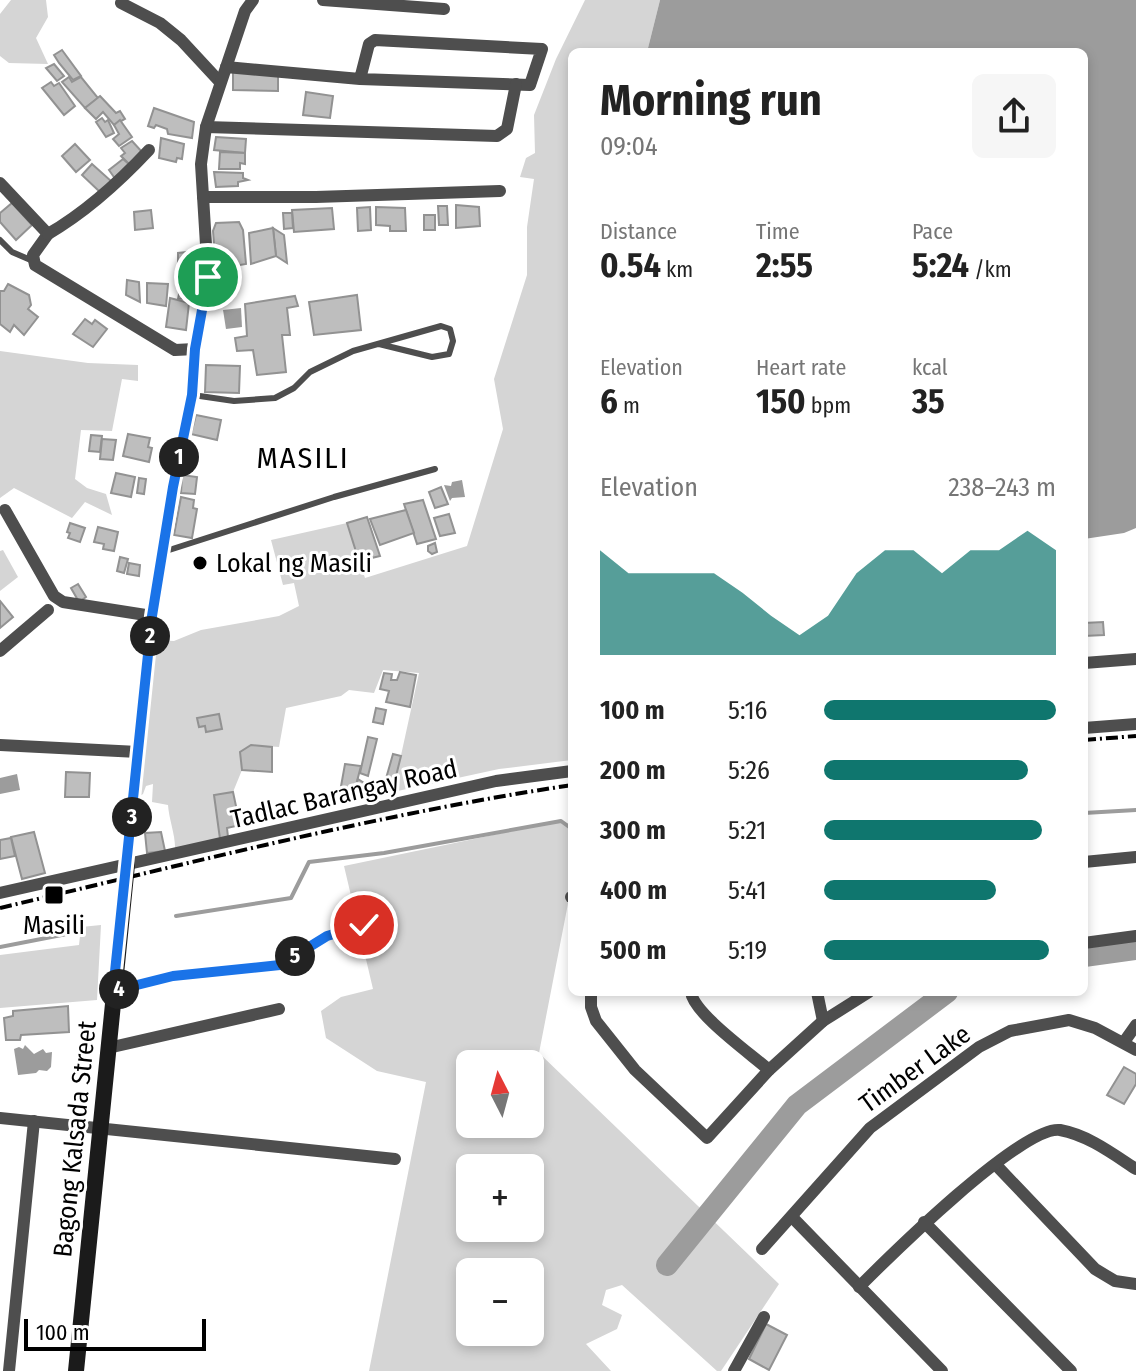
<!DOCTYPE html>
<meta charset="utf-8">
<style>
:root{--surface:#fff;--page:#f6f6f6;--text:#222;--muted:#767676;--accent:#0f766e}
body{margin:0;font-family:"Fira Sans Condensed",sans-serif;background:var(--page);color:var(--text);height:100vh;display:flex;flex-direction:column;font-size:30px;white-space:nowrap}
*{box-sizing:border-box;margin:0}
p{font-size:26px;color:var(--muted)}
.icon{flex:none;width:44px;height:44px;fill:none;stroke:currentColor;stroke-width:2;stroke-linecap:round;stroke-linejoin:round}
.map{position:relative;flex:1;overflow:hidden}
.details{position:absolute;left:568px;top:48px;width:520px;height:948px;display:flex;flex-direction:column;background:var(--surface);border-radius:12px;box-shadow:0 4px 12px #0003}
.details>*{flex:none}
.needle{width:52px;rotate:354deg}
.controls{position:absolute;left:456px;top:1050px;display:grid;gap:16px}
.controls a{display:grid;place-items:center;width:88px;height:88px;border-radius:12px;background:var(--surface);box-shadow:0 4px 12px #0003;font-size:40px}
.scale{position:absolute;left:24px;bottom:20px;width:182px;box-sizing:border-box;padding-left:8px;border:4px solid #000;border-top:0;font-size:22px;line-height:28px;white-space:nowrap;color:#000;-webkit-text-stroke:6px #fff;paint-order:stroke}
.pin{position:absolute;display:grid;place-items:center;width:68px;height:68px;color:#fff;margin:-34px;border:4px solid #fff;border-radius:50%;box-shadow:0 2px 8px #0007}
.km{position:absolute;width:40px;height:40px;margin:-20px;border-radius:50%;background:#222;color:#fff;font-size:22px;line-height:40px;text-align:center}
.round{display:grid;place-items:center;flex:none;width:84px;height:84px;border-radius:12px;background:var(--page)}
.summary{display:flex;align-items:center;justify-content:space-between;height:136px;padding:0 32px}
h1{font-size:44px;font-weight:700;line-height:60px}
.figures{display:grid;grid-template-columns:repeat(3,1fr);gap:12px;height:136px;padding:8px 32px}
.figures div{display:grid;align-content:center}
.figures b{font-size:34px;font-weight:700}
.figures small{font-size:22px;font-weight:400}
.figures p{font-size:22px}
.chart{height:224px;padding:16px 32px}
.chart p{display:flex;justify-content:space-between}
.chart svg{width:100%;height:144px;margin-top:8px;fill:var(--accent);opacity:.7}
ul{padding:0 32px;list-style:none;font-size:26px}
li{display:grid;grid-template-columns:128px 96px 1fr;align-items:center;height:60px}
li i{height:20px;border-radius:10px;background:var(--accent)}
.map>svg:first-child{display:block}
.green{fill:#d5d5d5;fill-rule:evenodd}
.water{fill:#9c9c9c}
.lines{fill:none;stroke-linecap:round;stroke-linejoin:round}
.stream{stroke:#9c9c9c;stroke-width:4}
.river{stroke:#9c9c9c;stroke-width:22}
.building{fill:#bebebe;stroke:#929292;stroke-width:2}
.lane{stroke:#4e4e4e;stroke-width:6}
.street{stroke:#4e4e4e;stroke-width:12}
.secondary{stroke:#1b1b1b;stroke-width:16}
.rail{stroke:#000;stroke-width:4;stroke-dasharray:12 4 2 4;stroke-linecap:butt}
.route-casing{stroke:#fff;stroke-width:16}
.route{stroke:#1a73e8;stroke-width:10}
.poi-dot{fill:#000;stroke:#fff;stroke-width:3}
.labels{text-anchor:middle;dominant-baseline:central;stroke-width:6;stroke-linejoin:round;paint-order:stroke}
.poi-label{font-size:26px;fill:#000;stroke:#fff;text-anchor:start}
.street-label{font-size:26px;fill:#000;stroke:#fff}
.quarter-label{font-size:30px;letter-spacing:2px;fill:#000;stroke:#fff}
</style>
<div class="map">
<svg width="1136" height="1371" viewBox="0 0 1136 1371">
<rect width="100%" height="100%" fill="#fff"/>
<g class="green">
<polygon points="11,0 46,0 48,17 36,38 48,64 9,63 0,56 0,14"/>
<path d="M585,0H660L647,52H572V760L499,769L393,792L419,673L383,670L374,693L349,690L341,696L286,708L279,747L252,745L240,752L242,770L233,792L214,796L220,839L175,851C176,836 169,820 168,805L152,802L153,784L146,786L143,794L135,799L150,640L174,641L201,630L279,616L299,606L294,583L283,585L271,540L347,523L365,578L467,546L503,429L494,379L527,275V227L534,179L520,177L526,158L535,153L534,115L556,59Z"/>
<polygon points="0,351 88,363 138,365 138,381 122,379 112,431 81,430 75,479 87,488 106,494 112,515 85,502 72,518 14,488 0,498"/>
<polygon points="3,550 18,577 0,591 0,551"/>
<path d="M561,821L572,825V883L539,1053L779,1284L721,1371H717L622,1285L606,1290L602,1305L622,1315L617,1329L586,1344L611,1371H369L426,1082L377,1071L326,1038L321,1011L341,997L373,989L344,866ZM470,1064H530V1124H470ZM470,1168H530V1228H470ZM470,1272H530V1332H470Z"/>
<polygon points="101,925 97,1000 0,1008 0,955 79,945 81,927"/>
</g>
<g class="water">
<polygon points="660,0 1136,0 1136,528 1124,533 1084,539 1084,52 647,52"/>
<polygon points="241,308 242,327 226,329 223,310"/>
<polygon points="462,480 465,497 452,498 450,501 444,485 451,486 452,482"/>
<polygon points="17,774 20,790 0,794 0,778"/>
<polygon points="25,1045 34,1054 43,1049 46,1053 52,1052 51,1067 47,1071 39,1070 36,1073 18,1075 14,1049 19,1047 23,1049"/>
</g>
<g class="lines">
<g class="stream">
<polyline points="1084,813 1136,810"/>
<polyline points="176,916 291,898 309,862 384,853 561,821 572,829"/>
<polyline points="0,947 77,932"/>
</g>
<g class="river">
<polyline points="1084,956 1136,949"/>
<polyline points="667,1265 797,1105 947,992"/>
</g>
</g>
<g class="building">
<polygon points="62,50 81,76 73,80 59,63 54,55"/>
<polygon points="54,64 64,76 57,81 46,68"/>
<polygon points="233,72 278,74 278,91 233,90"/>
<polygon points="69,77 72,82 81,77 98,98 85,108 62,82"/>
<polygon points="51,82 54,86 59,83 75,106 64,115 42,88"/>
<polygon points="306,92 333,96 330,118 303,115"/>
<polygon points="100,96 116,113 120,111 125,119 114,125 103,112 96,119 85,108"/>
<polygon points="154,108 194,122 192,138 168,134 167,129 156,125 154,128 148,126"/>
<polygon points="102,118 105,122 108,120 114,133 106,137 96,122"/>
<polygon points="120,120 132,137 119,146 113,139 119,134 114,125"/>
<polygon points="216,137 246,139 245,153 214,150"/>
<polygon points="161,138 184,144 182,159 177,158 176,162 159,158"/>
<polygon points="132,141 143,153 131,166 121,156 125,153 121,148"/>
<polygon points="75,144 90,160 76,172 62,156"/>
<polygon points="220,152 245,153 245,164 240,163 240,169 219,169"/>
<polygon points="123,159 131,166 116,180 109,170"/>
<polygon points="92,164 111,181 101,193 82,175"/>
<polygon points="214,172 243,173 243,178 248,180 238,182 238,186 216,187"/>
<polygon points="12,203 32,225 16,240 0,222 0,213"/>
<polygon points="456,205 479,207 480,226 456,228"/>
<polygon points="438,206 447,206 448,225 439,225"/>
<polygon points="370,207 371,230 358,231 357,208"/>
<polygon points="376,207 405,208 406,231 390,231 390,226 376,225"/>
<polygon points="332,208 334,229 294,232 292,210"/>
<polygon points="151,210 153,228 135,230 134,212"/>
<polygon points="283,213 292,213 293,228 284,229"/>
<rect x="424" y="215" width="11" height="15"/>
<polygon points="239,222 243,230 246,264 216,269 213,231 216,223"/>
<polygon points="273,228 284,235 287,263 276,256"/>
<polygon points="273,228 276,256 251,264 249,233"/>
<polygon points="196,251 196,262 178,263 178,253"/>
<polygon points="185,264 196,266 196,279 184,277"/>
<polygon points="127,280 139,282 140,302 126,295"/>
<polygon points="182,280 195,282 193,298 178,299"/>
<polygon points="147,283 168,284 166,306 147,303"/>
<polygon points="8,284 29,295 31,305 28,309 38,317 24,335 14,325 10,332 0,324 0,291 4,291"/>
<polygon points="357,295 361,330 314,335 309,302"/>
<polygon points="295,296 298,306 287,308 290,335 282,335 286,372 257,375 253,350 237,351 235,338 247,336 245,304"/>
<polygon points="170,298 189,303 186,330 166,327"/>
<polygon points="85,319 92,324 95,320 107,329 93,347 73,334"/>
<polygon points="206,365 240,366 239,393 205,392"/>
<polygon points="196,415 221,420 217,440 191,434"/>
<polygon points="128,434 150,438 148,447 152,448 149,462 123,456"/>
<polygon points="91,435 102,436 100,452 89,451"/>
<polygon points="102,439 116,440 113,460 100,459"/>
<polygon points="116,473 135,477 131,497 111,493"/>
<polygon points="182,475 197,477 195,494 181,493"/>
<polygon points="139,478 146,479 144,494 137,493"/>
<polygon points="441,487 448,504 435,508 429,492"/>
<polygon points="181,497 194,500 193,508 197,509 192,538 174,535"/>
<polygon points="423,500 436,539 417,544 404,504"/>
<polygon points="406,510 414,533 380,545 370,519"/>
<polygon points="449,514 455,533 440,536 434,518"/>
<polygon points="367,517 380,556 359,561 347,523"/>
<polygon points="70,523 85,528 80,542 68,538 70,533 67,532"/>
<polygon points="98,527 118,532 114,551 103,549 104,544 94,542"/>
<polygon points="435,543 437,552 432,554 428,551 428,546"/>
<polygon points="120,557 128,559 124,573 117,571"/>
<polygon points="129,563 140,565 139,576 127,574"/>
<polygon points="78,584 86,597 79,602 71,588"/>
<polygon points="0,601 13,617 0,628"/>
<polygon points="1103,622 1104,635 1084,636 1084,623"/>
<polygon points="400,672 416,675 410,707 386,702 389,691 380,689 384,673 392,674 391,680 397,680"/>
<polygon points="376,708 386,710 383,724 373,722"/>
<polygon points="219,714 222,729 206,732 205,726 199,727 197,718"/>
<polygon points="368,737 377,739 368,776 360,773"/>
<polygon points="251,745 272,747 272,772 242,770 240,752"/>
<polygon points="393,754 401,756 394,784 385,782"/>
<polygon points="345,764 361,766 352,800 338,803"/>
<polygon points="66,772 90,773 89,797 65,797"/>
<polygon points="358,779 375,790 375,796 352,800"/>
<polygon points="233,792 240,825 227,828 228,837 220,839 214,795"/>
<polygon points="34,832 45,873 22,879 11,837"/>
<polygon points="161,832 165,851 147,853 145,833"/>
<polygon points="11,838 15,856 0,859 0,840"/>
<polygon points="68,1006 69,1032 21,1035 20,1040 6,1040 4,1018 13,1016 13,1011"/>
<polygon points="1124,1067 1136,1074 1136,1084 1124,1104 1107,1095"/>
<polygon points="766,1324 787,1335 769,1370 749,1359"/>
</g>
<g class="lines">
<g class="lane">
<polyline points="0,240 12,252 33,261"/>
<polyline points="193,395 234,401 275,398 294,388 310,372 353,351 441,326 450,329 453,341 449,354 432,357 379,344"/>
<polyline points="163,552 334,497 435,469"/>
</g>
<g class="street">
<polyline points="323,0 444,9"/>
<polyline points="121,3 160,23 181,40 219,81"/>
<polyline points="226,67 360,79 530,85 542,49 375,40 369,44 360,79"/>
<polyline points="206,127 497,136 507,129 516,84"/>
<polyline points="0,183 48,234 33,255 35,265 175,350 195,349"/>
<polyline points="203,197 316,197 500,191"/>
<path d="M48,234C86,212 119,182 149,150"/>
<polyline points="5,510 54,596 63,602 152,616"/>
<polyline points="0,651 48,610"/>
<polyline points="1084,663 1136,659"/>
<polyline points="1084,728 1136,724"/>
<polyline points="0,745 138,752"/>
<polyline points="1084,862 1136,857"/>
<polyline points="127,865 152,616 173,487 192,395 195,349 208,277 201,164 206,127 245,11 253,0"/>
<polyline points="0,893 496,781 572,771"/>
<polyline points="571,897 572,897"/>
<polyline points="1084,943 1136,936"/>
<polyline points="113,991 173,976 280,965 327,936 364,925"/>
<polyline points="591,992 591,1007 596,1021 635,1070 707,1138 769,1070 823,1021 869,992"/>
<path d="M691,992C693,1013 751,1054 769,1070"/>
<polyline points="817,992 823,1021"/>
<polyline points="1124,1042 1136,1025"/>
<polyline points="108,1048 279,1009"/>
<polyline points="0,1118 395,1159"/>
<polyline points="996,1165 1095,1269 1115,1281 1136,1284"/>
<polyline points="792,1217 942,1371"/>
<polyline points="924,1222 1071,1371"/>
<polyline points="762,1249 870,1128 979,1047 1010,1031 1069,1020 1095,1028 1136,1050"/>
<path d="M859,1287C889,1257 1022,1125 1060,1130C1088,1135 1113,1154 1136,1169"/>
<polyline points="9,1371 34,1121"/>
<polyline points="734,1371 764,1317"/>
</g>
<polyline class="secondary" points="76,1371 127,865"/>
<g class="rail">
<polyline points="1084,740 1136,736"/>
<path d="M0,908C190,863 379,814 572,785"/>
</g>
</g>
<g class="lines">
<g class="route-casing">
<polyline id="route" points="208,277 195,349 192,395 173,487 152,616 113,991 173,976 280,965 327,936 364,925"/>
</g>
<use href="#route" class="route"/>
</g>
<g class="poi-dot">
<circle cx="200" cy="563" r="8"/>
<rect x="44" y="885" width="20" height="20" rx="4"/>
</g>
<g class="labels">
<g class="poi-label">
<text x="216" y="563">Lokal ng Masili</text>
<text x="54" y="925" text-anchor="middle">Masili</text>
</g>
<g class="street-label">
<text transform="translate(344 794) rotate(-13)">Tadlac Barangay Road</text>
<text transform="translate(915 1069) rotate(-36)">Timber Lake</text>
<text transform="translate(75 1139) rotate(-84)">Bagong Kalsada Street</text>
</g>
<g class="quarter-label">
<text x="303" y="458">MASILI</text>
</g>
</g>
</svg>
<div class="controls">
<a><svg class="needle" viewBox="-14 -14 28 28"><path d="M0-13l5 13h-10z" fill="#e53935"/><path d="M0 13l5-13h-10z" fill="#767676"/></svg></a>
<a>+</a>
<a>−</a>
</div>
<div class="scale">100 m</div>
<div class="pin" style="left:208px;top:277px;background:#1e9e55"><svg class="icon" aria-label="arrive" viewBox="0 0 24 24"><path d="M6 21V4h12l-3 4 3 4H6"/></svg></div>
<div class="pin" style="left:364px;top:925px;background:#d93025"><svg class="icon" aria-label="check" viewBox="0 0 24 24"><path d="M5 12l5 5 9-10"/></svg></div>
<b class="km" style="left:179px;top:457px">1</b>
<b class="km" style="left:150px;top:636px">2</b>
<b class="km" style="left:132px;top:817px">3</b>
<b class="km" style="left:119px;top:989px">4</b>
<b class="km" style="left:295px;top:956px">5</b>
<section class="details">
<div class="summary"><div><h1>Morning run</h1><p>09:04</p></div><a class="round"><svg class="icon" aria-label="share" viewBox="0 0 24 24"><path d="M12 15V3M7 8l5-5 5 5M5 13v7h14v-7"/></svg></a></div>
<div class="figures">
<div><p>Distance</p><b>0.54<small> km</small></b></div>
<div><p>Time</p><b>2:55</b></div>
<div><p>Pace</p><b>5:24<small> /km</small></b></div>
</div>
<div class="figures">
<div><p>Elevation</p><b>6<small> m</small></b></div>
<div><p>Heart rate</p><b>150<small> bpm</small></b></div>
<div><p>kcal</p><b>35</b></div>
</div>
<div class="chart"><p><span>Elevation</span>238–243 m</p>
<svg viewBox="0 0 160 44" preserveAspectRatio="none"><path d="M0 44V12L10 19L20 19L30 19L40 19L50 25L60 32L70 38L80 32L90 19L100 12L110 12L120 19L130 12L140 12L150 6L160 12V44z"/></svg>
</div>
<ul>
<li><b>100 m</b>5:16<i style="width:100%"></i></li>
<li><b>200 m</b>5:26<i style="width:88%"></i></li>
<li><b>300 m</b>5:21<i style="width:94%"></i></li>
<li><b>400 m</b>5:41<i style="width:74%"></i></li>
<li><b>500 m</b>5:19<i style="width:97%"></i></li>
</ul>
</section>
</div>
